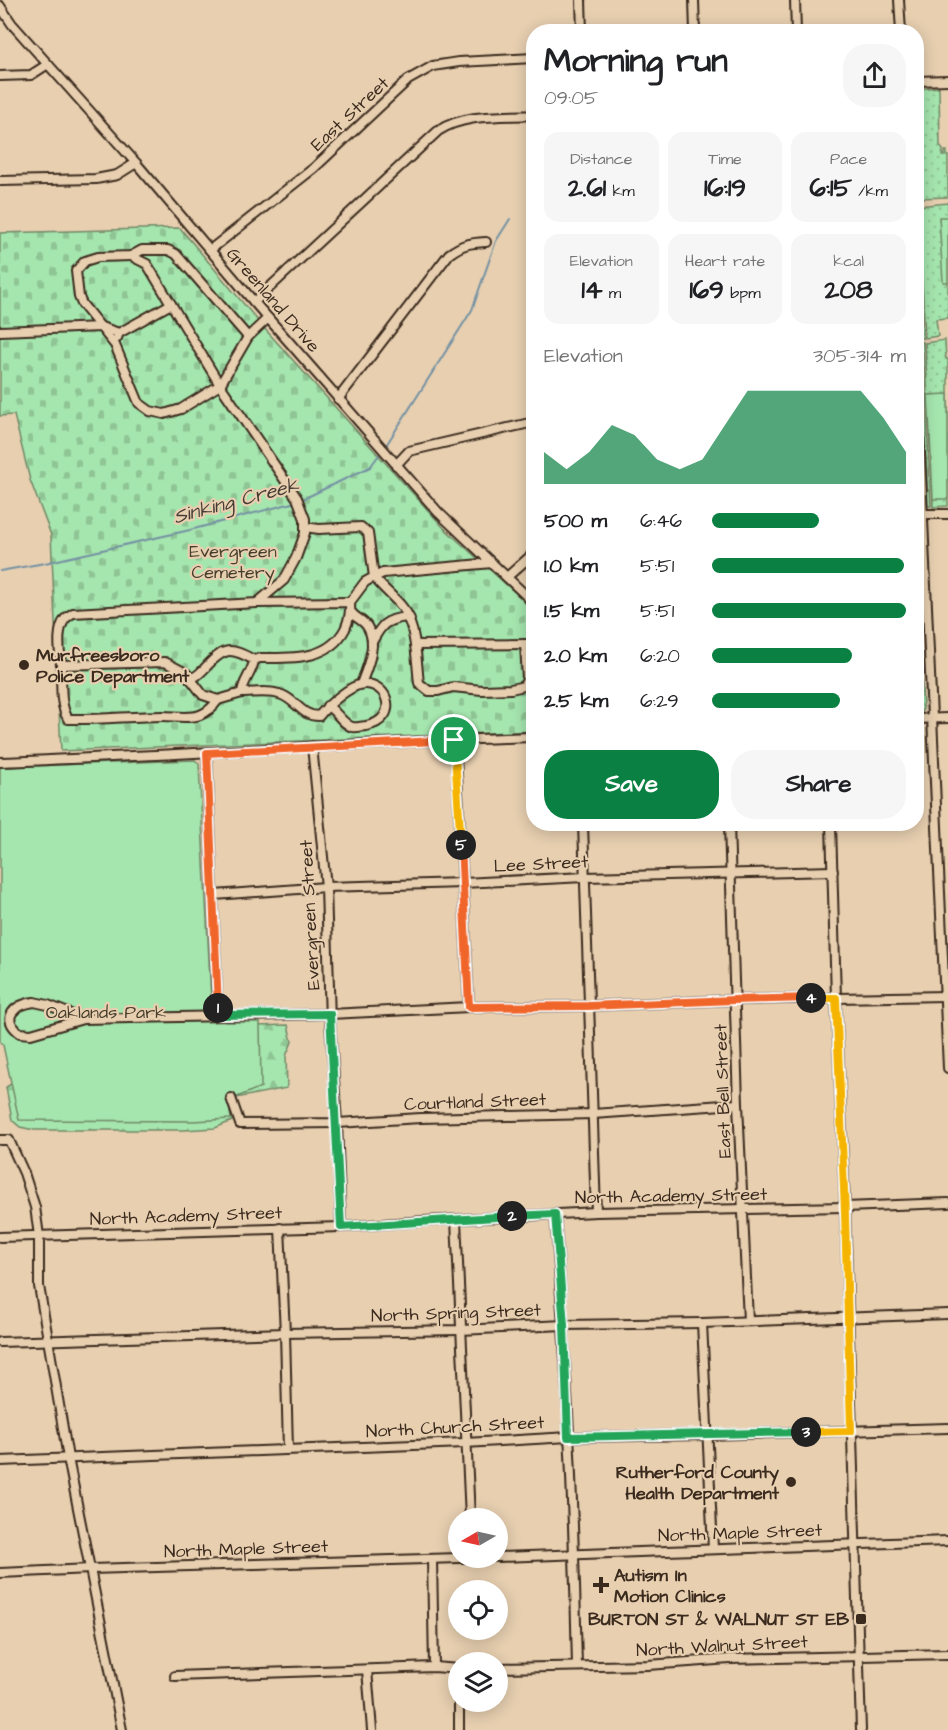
<!DOCTYPE html>
<meta charset="utf-8">
<style>
:root{--surface:#fff;--page:#f6f6f6;--text:#202124;--muted:#757577;--accent:#0b8043}
body{margin:0;font-family:"Architects Daughter",sans-serif;background:var(--page);color:var(--text);height:100vh;display:flex;flex-direction:column;font-size:22px;white-space:nowrap}
*{box-sizing:border-box;margin:0}
p{font-size:20px;color:var(--muted)}
.icon{flex:none;width:33px;height:33px;fill:none;stroke:currentColor;stroke-width:2;stroke-linecap:round;stroke-linejoin:round}
.map{position:relative;flex:1;overflow:hidden}
.details{position:absolute;left:526px;top:24px;width:398px;height:807px;display:flex;flex-direction:column;background:var(--surface);border-radius:24px;box-shadow:0 3px 15px #0003}
.details>*{flex:none}
.needle{width:39px;rotate:261deg}
.controls{position:absolute;left:448px;top:1508px;display:grid;gap:12px}
.controls a{display:grid;place-items:center;width:60px;height:60px;border-radius:50%;background:var(--surface);box-shadow:0 3px 15px #0003;font-size:30px}
.pin{position:absolute;display:grid;place-items:center;width:51px;height:51px;color:#fff;margin:-26px;border:3px solid #fff;border-radius:50%;box-shadow:0 2px 6px #0007}
.km{position:absolute;width:30px;height:30px;margin:-15px;border-radius:50%;background:#222;color:#fff;font-size:16px;line-height:30px;text-align:center}
.round{display:grid;place-items:center;flex:none;width:63px;height:63px;border-radius:24px;background:var(--page)}
.overview{display:flex;align-items:center;justify-content:space-between;height:102px;padding:0 18px}
h1{font-size:33px;font-weight:700;line-height:45px}
.metrics{display:grid;grid-template-columns:repeat(3,1fr);gap:9px;height:102px;padding:6px 18px}
.metrics div{display:grid;align-content:center;border-radius:15px;background:var(--page);text-align:center}
.metrics b{font-size:26px;font-weight:700}
.metrics small{font-size:16px;font-weight:400}
.metrics p{font-size:16px}
.chart{height:168px;padding:12px 18px}
.chart p{display:flex;justify-content:space-between}
.chart svg{width:100%;height:108px;margin-top:6px;fill:var(--accent);opacity:.7}
.action{display:flex;gap:12px;margin-top:auto;padding:12px 18px}
.action a{flex:1;height:69px;border-radius:24px;background:var(--accent);color:#fff;font-size:24px;font-weight:700;line-height:69px;text-align:center}
.action a+a{background:var(--page);color:var(--text)}
ul{padding:0 18px;list-style:none;font-size:20px}
li{display:grid;grid-template-columns:96px 72px 1fr;align-items:center;height:45px}
li i{height:15px;border-radius:8px;background:var(--accent)}
.map>svg:first-child{display:block}
.grass{fill:url(#grass-dots);stroke:#708866;stroke-width:1.5}
.forest{fill:url(#forest-firs);stroke:#708866;stroke-width:1.5}
.cemetery{fill:url(#cemetery-stones);stroke:#708866;stroke-width:1.5}
.park{fill:#a5e5ae;stroke:#708866;stroke-width:1.5}
.lines{fill:none;stroke-linecap:round;stroke-linejoin:round}
.stream{stroke:#7591a3;stroke-width:2}
.minor-casing{stroke:#3b2a1e;stroke-width:12}
.minor{stroke:#e7cfb0;stroke-width:8}
.split-1-casing{stroke:#fff;stroke-width:12}
.split-2-casing{stroke:#fff;stroke-width:12}
.split-3-casing{stroke:#fff;stroke-width:12}
.split-4-casing{stroke:#fff;stroke-width:12}
.split-5-casing{stroke:#fff;stroke-width:12}
.split-6-casing{stroke:#fff;stroke-width:12}
.split-1{stroke:#f0652b;stroke-width:8}
.split-2{stroke:#22a559;stroke-width:8}
.split-3{stroke:#22a559;stroke-width:8}
.split-4{stroke:#f5b400;stroke-width:8}
.split-5{stroke:#f0652b;stroke-width:8}
.split-6{stroke:#f5b400;stroke-width:8}
.poi-dot{fill:#3b2a1e;stroke:#e7cfb0;stroke-width:2}
.labels{text-anchor:middle;dominant-baseline:central;stroke-width:4.5;stroke-linejoin:round;paint-order:stroke}
.street-label{font-size:18px;fill:#3b2a1e;stroke:#e7cfb0}
.park-label{font-size:18px;fill:#463d2c;stroke:#e7cfb0}
.poi-label{font-size:18px;font-weight:bold;fill:#3b2a1e;stroke:#e7cfb0;text-anchor:start}
.water-label{font-size:20px;font-style:italic;fill:#453b34;stroke:#e7cfb0}
</style>
<div class="map">
<svg width="948" height="1730" viewBox="0 0 948 1730">
<defs>
<pattern id="grass-dots" width="8" height="8" patternUnits="userSpaceOnUse" patternTransform="scale(1.5)"><rect width="8" height="8" fill="#a5e5ae"/><path d="M2 2h.1M6 6h.1" fill="none" stroke="#8fc595" stroke-width="1.8" stroke-linecap="round"/></pattern>
<pattern id="forest-firs" width="22" height="20" patternUnits="userSpaceOnUse" patternTransform="scale(1.5)"><rect width="22" height="20" fill="#a5e5ae"/><path d="M5 1l3.5 6h-7zM16 11l3.5 6h-7z" fill="#8fc595"/></pattern>
<pattern id="cemetery-stones" width="16" height="16" patternUnits="userSpaceOnUse" patternTransform="scale(1.5)"><rect width="16" height="16" fill="#a5e5ae"/><path d="M2 7V4a2 2 0 0 1 4 0v3zM10 15v-3a2 2 0 0 1 4 0v3z" fill="#8fc595"/></pattern>
</defs>
<rect width="100%" height="100%" fill="#e7cfb0"/>
<filter id="ink" filterUnits="userSpaceOnUse"><feTurbulence type="fractalNoise" baseFrequency=".0167" numOctaves="2"/><feDisplacementMap in="SourceGraphic" scale="12" xChannelSelector="R" yChannelSelector="G"/><feConvolveMatrix kernelMatrix="1 2 1 2 8 2 1 2 1" color-interpolation-filters="sRGB"/></filter>
<g filter="url(#ink)">
<g class="grass">
<polygon points="939,87 940,146 943,150 942,156 945,156 945,151 947,151 947,156 948,156 948,197 919,198 916,197 917,89"/>
<polygon points="948,203 948,318 936,319 938,336 925,338 918,206"/>
<polygon points="916,218 923,338 920,338 917,265"/>
<polygon points="945,340 946,359 948,359 948,506 933,507 925,343"/>
<polygon points="920,342 923,342 931,506 928,506"/>
<polygon points="916,565 923,709 920,713 917,714"/>
</g>
<polygon class="forest" points="288,1025 292,1042 286,1056 287,1088 236,1098 228,1101 232,1121 215,1128 184,1130 34,1130 20,1127 12,1120 6,1087 14,1082 256,1026"/>
<polygon class="cemetery" points="180,228 264,328 444,528 521,598 534,614 534,731 61,751 51,535 30,480 14,415 0,416 0,233"/>
<g class="park">
<polygon points="939,217 948,217 948,282 943,282"/>
<polygon points="948,394 948,499 933,499 928,395"/>
<polygon points="195,760 199,764 212,1019 226,1022 260,1022 261,1087 228,1101 231,1119 192,1121 19,1120 3,1045 0,1042 0,767"/>
</g>
<g class="lines">
<g class="stream">
<polyline points="385,447 472,310 496,241 510,219"/>
<polyline points="301,500 370,467 382,451"/>
<polyline points="0,571 45,563 190,530 296,502"/>
</g>
<g class="minor-casing">
<g id="minor">
<polyline points="581,0 582,32"/>
<polyline points="694,0 695,32"/>
<polyline points="795,0 796,32"/>
<polyline points="899,0 901,32"/>
<polyline points="0,6 12,24 136,163 254,302 438,512 534,603"/>
<polyline points="0,76 31,75 48,64"/>
<polyline points="916,81 948,80"/>
<polyline points="0,181 96,179 117,175 136,163"/>
<polyline points="210,250 314,168 408,80 433,66 459,62 534,58"/>
<path d="M131,256L147,264L220,385L297,498L305,519V533L296,558L284,580L257,603L73,613C70,615 67,617 65,619C56,631 60,652 61,665L165,662L186,673L203,695L218,700L242,693C242,682 253,672 254,660C230,647 224,647 205,668C200,673 197,677 190,679"/>
<path d="M254,302L438,131C465,113 503,117 534,115"/>
<polyline points="0,331 101,327 119,333"/>
<polyline points="248,337 176,254 168,250 142,250 131,256 98,257 85,261 76,271 79,297 82,304 115,345 139,403 150,411 164,414 181,409 220,385 248,337 268,318"/>
<polyline points="117,338 119,333 171,304"/>
<polyline points="916,366 948,1068"/>
<path d="M338,399L449,254C463,244 469,243 486,242"/>
<polyline points="396,465 409,451 534,422"/>
<polyline points="916,514 948,514"/>
<polyline points="305,527 319,529 361,527 368,533 374,577 365,582 350,602"/>
<polyline points="507,577 534,553"/>
<path d="M351,612C356,619 364,620 368,628C378,644 367,668 361,684"/>
<path d="M410,619C402,602 385,592 374,577L383,573L492,563"/>
<path d="M372,642C382,624 385,620 406,617C416,626 417,668 419,683L429,691H438L453,687L482,690L511,689L524,686L527,679L525,644"/>
<polyline points="415,645 534,644"/>
<path d="M254,660L260,658C291,658 328,661 345,629C349,620 351,612 350,602L257,603"/>
<path d="M61,665C62,682 59,704 68,719C100,720 131,716 163,716C175,716 189,719 200,715C208,712 213,707 218,700"/>
<path d="M242,693C254,693 270,690 282,695C297,701 301,716 319,716C327,706 350,685 363,684C389,682 400,720 366,726C362,726 356,728 352,727C341,723 337,711 327,706"/>
<polyline points="916,719 948,718"/>
<polyline points="455,740 463,883 469,1007"/>
<polyline points="312,746 326,887 330,1021 337,1123 341,1227"/>
<polyline points="207,753 218,1015"/>
<path d="M0,762C178,755 356,743 534,737"/>
<polyline points="583,824 596,1212"/>
<polyline points="729,824 738,1104 748,1321"/>
<polyline points="831,824 836,998 845,1207 861,1730"/>
<polyline points="214,895 326,887 463,883 585,877 833,871"/>
<path d="M34,1002L48,1005L83,1019L31,1034L20,1033C0,1018 14,1005 34,1002Z"/>
<polyline points="83,1019 330,1014 469,1007 588,1006 734,1000 946,996"/>
<polyline points="231,1098 240,1124 337,1123 421,1118 593,1114 738,1104"/>
<polyline points="0,1140 9,1140 24,1173 35,1207 39,1236 39,1286 68,1458 122,1730"/>
<path d="M555,1214C567,1364 574,1515 577,1666"/>
<polyline points="456,1220 470,1518"/>
<polyline points="280,1228 285,1333 288,1449"/>
<polyline points="0,1237 341,1227 425,1221 596,1212 845,1207 948,1203"/>
<polyline points="702,1323 713,1549"/>
<polyline points="0,1342 285,1333 460,1330 564,1325 702,1323 948,1314"/>
<polyline points="0,1461 465,1443 569,1437 707,1435 948,1428"/>
<polyline points="498,1557 948,1541"/>
<polyline points="432,1559 434,1667"/>
<polyline points="0,1573 91,1569 493,1557"/>
<polyline points="498,1668 648,1665 730,1659 948,1654"/>
<polyline points="459,1669 459,1730"/>
<polyline points="367,1670 372,1730"/>
<polyline points="175,1676 434,1667 459,1669"/>
</g>
</g>
<use href="#minor" class="minor"/>
</g>
</g>
<g class="lines" filter="url(#ink)">
<g class="split-1-casing">
<polyline id="split-1" points="218,1008 207,753 454,740"/>
</g>
<g class="split-2-casing">
<polyline id="split-2" points="218,1008 219,1015 330,1014 341,1227 512,1216"/>
</g>
<g class="split-3-casing">
<polyline id="split-3" points="512,1216 555,1214 564,1325 568,1437 806,1432"/>
</g>
<g class="split-4-casing">
<polyline id="split-4" points="806,1432 851,1431 845,1213 836,998 811,998"/>
</g>
<g class="split-5-casing">
<polyline id="split-5" points="461,845 469,1007 588,1006 734,1000 811,998"/>
</g>
<g class="split-6-casing">
<polyline id="split-6" points="454,740 461,845"/>
</g>
<use href="#split-1" class="split-1"/>
<use href="#split-2" class="split-2"/>
<use href="#split-3" class="split-3"/>
<use href="#split-4" class="split-4"/>
<use href="#split-5" class="split-5"/>
<use href="#split-6" class="split-6"/>
</g>
<g class="poi-dot">
<circle cx="24" cy="665" r="6"/>
<circle cx="791" cy="1482" r="6"/>
<path d="M598 1576h6v6h6v6h-6v6h-6v-6h-6v-6h6z"/>
<rect x="855" y="1613" width="12" height="12" rx="3"/>
</g>
<g class="labels">
<g class="street-label">
<text transform="translate(350 114) rotate(-43)">East Street</text>
<text transform="translate(273 300) rotate(49)">Greenland Drive</text>
<text transform="translate(541 864) rotate(-3)">Lee Street</text>
<text transform="translate(310 915) rotate(-93)">Evergreen Street</text>
<text transform="translate(723 1091) rotate(-92)">East Bell Street</text>
<text transform="translate(475 1102) rotate(-2)">Courtland Street</text>
<text transform="translate(671 1196) rotate(-1)">North Academy Street</text>
<text transform="translate(186 1216) rotate(-2)">North Academy Street</text>
<text transform="translate(456 1313) rotate(-2)">North Spring Street</text>
<text transform="translate(455 1427) rotate(-3)">North Church Street</text>
<text transform="translate(740 1533) rotate(-2)">North Maple Street</text>
<text transform="translate(246 1549) rotate(-2)">North Maple Street</text>
<text transform="translate(722 1646) rotate(-3)">North Walnut Street</text>
</g>
<g class="park-label">
<text x="233" y="551">Evergreen<tspan x="233" dy="21">Cemetery</tspan></text>
<text x="106" y="1012">Oaklands Park</text>
</g>
<g class="poi-label">
<text x="36" y="655">Murfreesboro<tspan x="36" dy="21">Police Department</tspan></text>
<text x="779" y="1472" text-anchor="end">Rutherford County<tspan x="779" dy="21">Health Department</tspan></text>
<text x="614" y="1575">Autism In<tspan x="614" dy="21">Motion Clinics</tspan></text>
<text x="849" y="1619" text-anchor="end">BURTON ST &amp; WALNUT ST EB</text>
</g>
<g class="water-label">
<text transform="translate(236 501) rotate(-15)">Sinking Creek</text>
</g>
</g>
</svg>
<div class="controls">
<a><svg class="needle" viewBox="-14 -14 28 28"><path d="M0-13l5 13h-10z" fill="#e53935"/><path d="M0 13l5-13h-10z" fill="#757577"/></svg></a>
<a><svg class="icon" aria-label="locate" viewBox="0 0 24 24"><circle cx="12" cy="12" r="6"/><path d="M12 2v4M12 18v4M2 12h4M18 12h4"/></svg></a>
<a><svg class="icon" aria-label="layers" viewBox="0 0 24 24"><path d="M12 4l9 5-9 5-9-5zM3 14l9 5 9-5"/></svg></a>
</div>
<div class="pin" style="left:454px;top:740px;background:#1e9e55"><svg class="icon" aria-label="arrive" viewBox="0 0 24 24"><path d="M6 21V4h12l-3 4 3 4H6"/></svg></div>
<b class="km" style="left:218px;top:1008px">1</b>
<b class="km" style="left:512px;top:1216px">2</b>
<b class="km" style="left:806px;top:1432px">3</b>
<b class="km" style="left:811px;top:998px">4</b>
<b class="km" style="left:461px;top:845px">5</b>
<section class="details">
<div class="overview"><div><h1>Morning run</h1><p>09:05</p></div><a class="round"><svg class="icon" aria-label="share" viewBox="0 0 24 24"><path d="M12 15V3M7 8l5-5 5 5M5 13v7h14v-7"/></svg></a></div>
<div class="metrics">
<div><p>Distance</p><b>2.61<small> km</small></b></div>
<div><p>Time</p><b>16:19</b></div>
<div><p>Pace</p><b>6:15<small> /km</small></b></div>
</div>
<div class="metrics">
<div><p>Elevation</p><b>14<small> m</small></b></div>
<div><p>Heart rate</p><b>169<small> bpm</small></b></div>
<div><p>kcal</p><b>208</b></div>
</div>
<div class="chart"><p><span>Elevation</span>305–314 m</p>
<svg viewBox="0 0 160 44" preserveAspectRatio="none"><path d="M0 44V31L10 38L20 31L30 20L40 24L50 34L60 38L70 34L80 20L90 6L100 6L110 6L120 6L130 6L140 6L150 17L160 31V44z"/></svg>
</div>
<ul>
<li><b>500 m</b>6:46<i style="width:55%"></i></li>
<li><b>1.0 km</b>5:51<i style="width:99%"></i></li>
<li><b>1.5 km</b>5:51<i style="width:100%"></i></li>
<li><b>2.0 km</b>6:20<i style="width:72%"></i></li>
<li><b>2.5 km</b>6:29<i style="width:66%"></i></li>
</ul>
<div class="action"><a>Save</a><a>Share</a></div>
</section>
</div>
